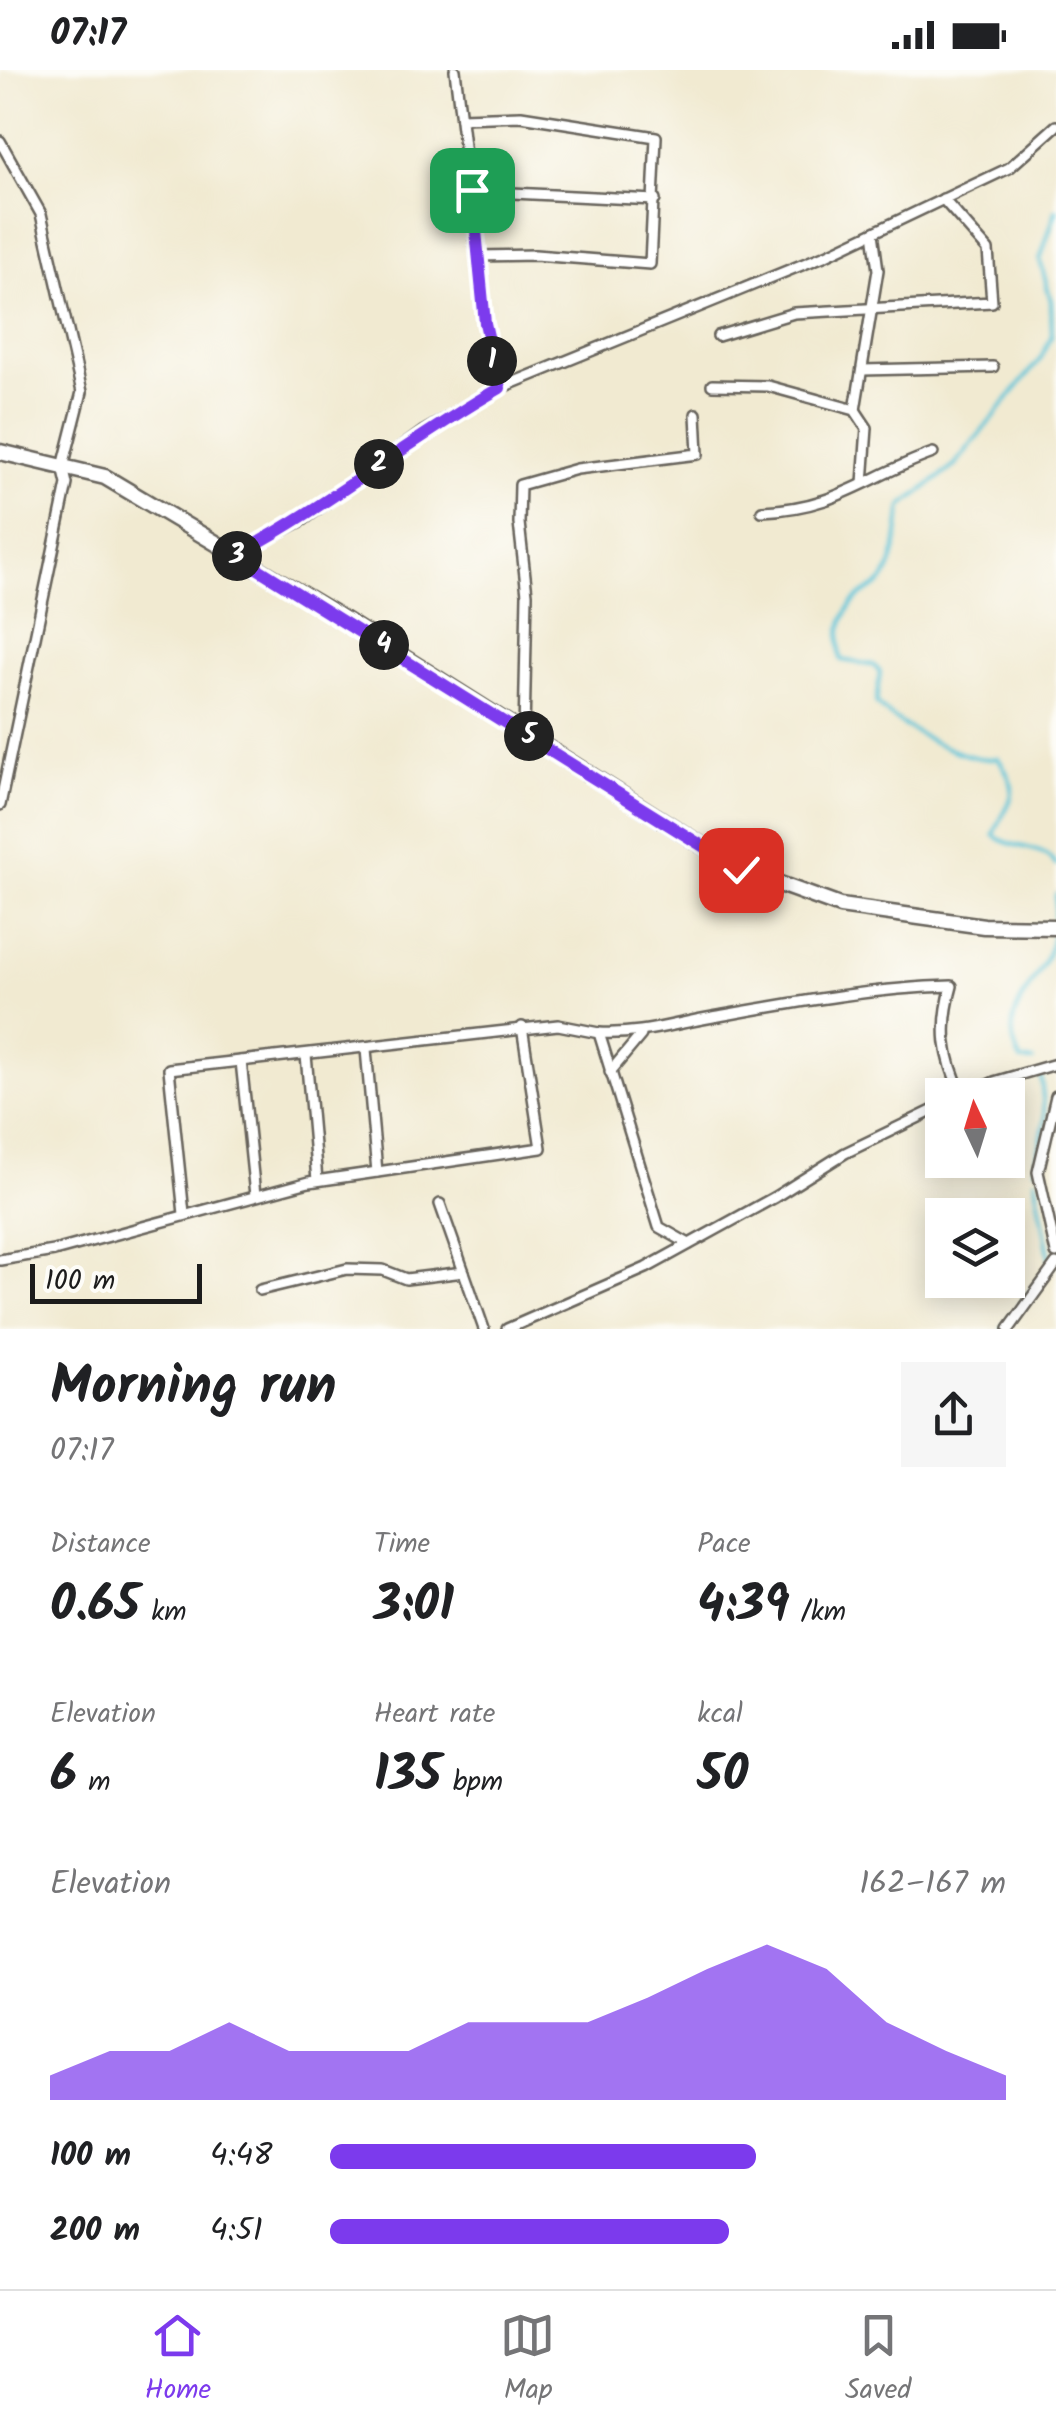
<!DOCTYPE html>
<meta charset="utf-8">
<style>
:root{--surface:#fff;--page:#f6f6f6;--text:#202124;--muted:#757577;--line:#e0e0e0;--accent:#7c3aed}
body{margin:0;font-family:Kalam,sans-serif;background:var(--page);color:var(--text);height:100vh;display:flex;flex-direction:column;font-size:38px;white-space:nowrap}
*{box-sizing:border-box;margin:0}
p{font-size:32px;color:var(--muted)}
.icon{flex:none;width:55px;height:55px;fill:none;stroke:currentColor;stroke-width:2;stroke-linecap:round;stroke-linejoin:round}
.map{position:relative;height:1259px;overflow:hidden}
.details{display:flex;flex-direction:column;background:var(--surface);flex:1}
.details>*{flex:none}
.needle{width:65px;rotate:356deg}
.fabs{position:absolute;left:925px;top:1008px;display:grid;gap:20px}
.fabs a{display:grid;place-items:center;width:100px;height:100px;border-radius:0px;background:var(--surface);box-shadow:0 5px 25px #0003;font-size:50px}
.scale{position:absolute;left:30px;bottom:25px;width:172px;box-sizing:border-box;padding-left:10px;border:5px solid #1c1c1c;border-top:0;font-size:28px;line-height:35px;white-space:nowrap;color:#1c1c1c;-webkit-text-stroke:8px #fdfcf7;paint-order:stroke}
.pin{position:absolute;display:grid;place-items:center;width:85px;height:85px;color:#fff;margin:-42px;border-radius:20px;box-shadow:0 5px 15px #0006}
.km{position:absolute;width:50px;height:50px;margin:-25px;border-radius:50%;background:#222;color:#fff;font-size:28px;line-height:50px;text-align:center}
.round{display:grid;place-items:center;flex:none;width:105px;height:105px;border-radius:0px;background:var(--page)}
.head{display:flex;align-items:center;justify-content:space-between;height:170px;padding:0 50px}
h1{font-size:55px;font-weight:700;line-height:75px}
.stats{display:grid;grid-template-columns:repeat(3,1fr);gap:15px;height:170px;padding:10px 50px}
.stats div{display:grid;align-content:center}
.stats b{font-size:50px;font-weight:700}
.stats small{font-size:28px;font-weight:400}
.stats p{font-size:28px}
.chart{height:280px;padding:20px 50px}
.chart p{display:flex;justify-content:space-between}
.chart svg{width:100%;height:180px;margin-top:10px;fill:var(--accent);opacity:.7}
ul{padding:0 50px;list-style:none;font-size:32px}
li{display:grid;grid-template-columns:160px 120px 1fr;align-items:center;height:75px}
li i{height:25px;border-radius:12px;background:var(--accent)}
.status{display:flex;justify-content:space-between;align-items:center;height:70px;padding:0 50px;background:var(--surface);direction:ltr}
.status svg{height:28px;fill:currentColor}
.tabs{display:flex;justify-content:space-around;align-items:center;height:140px;border-top:2px solid var(--line);background:var(--surface);font-size:28px;color:var(--muted)}
.tabs a{display:grid;justify-items:center;gap:5px}
.tabs .current{color:var(--accent)}
.map>svg:first-child{display:block}
.lines{fill:none;stroke-linecap:round;stroke-linejoin:round}
.stream{stroke:#5cc5d9;stroke-width:4}
.street-casing{stroke:#67645b;stroke-width:14}
.primary-casing{stroke:#67645b;stroke-width:19}
.street{stroke:#fff;stroke-width:9}
.primary{stroke:#fff;stroke-width:14}
.route-casing{stroke:#fff;stroke-width:20}
.route{stroke:#7c3aed;stroke-width:12}
</style>
<div class="status"><b>07:17</b><svg viewBox="0 0 49 12"><path d="M0 12V9h3v3zM5 12V6h3v6zM10 12V3h3v9zM15 12V0h3v12zM26 1h20v11H26zM47 4h2v5h-2z"/></svg></div>
<div class="map">
<svg width="1056" height="1259" viewBox="0 0 1056 1259">
<rect width="100%" height="100%" fill="#fdfcf7"/>
<filter id="ink" filterUnits="userSpaceOnUse"><feTurbulence type="fractalNoise" baseFrequency=".01" numOctaves="2"/><feDisplacementMap in="SourceGraphic" scale="20" xChannelSelector="R" yChannelSelector="G"/><feConvolveMatrix kernelMatrix="1 2 1 2 8 2 1 2 1" color-interpolation-filters="sRGB"/></filter>
<filter id="wash" filterUnits="userSpaceOnUse"><feTurbulence type="fractalNoise" baseFrequency=".0048" numOctaves="4" result="noise"/><feDisplacementMap in="SourceGraphic" scale="40" xChannelSelector="R" yChannelSelector="G"/><feGaussianBlur stdDeviation="2.25" result="paint"/><feColorMatrix in="noise" values="0 0 0 0 0 0 0 0 0 0 0 0 0 0 0 0 0 1.4 0 .05"/><feComposite in="paint" operator="in"/></filter>
<g filter="url(#wash)">
<rect width="100%" height="100%" fill="#f1ead1"/>
<g class="lines">
<g class="stream">
<path d="M1056,140L1040,190L1051,231L1052,265L1041,288L953,397L902,436C898,459 898,485 886,506C882,515 876,516 868,521C843,535 836,562 841,590L873,595L880,602L876,633C898,657 966,694 998,688C1024,727 1009,726 994,765C1013,781 1041,773 1056,795"/>
<polyline points="1054,852 1056,824"/>
<path d="M1033,991H1021C991,936 1049,913 1053,862"/>
<polyline points="1035,1099 1045,1049 1041,1008"/>
<polyline points="1035,1109 1051,1197"/>
<polyline points="1002,1259 1035,1216"/>
</g>
</g>
</g>
<g filter="url(#ink)">
<g class="lines">
<g class="street-casing">
<g id="street">
<polyline points="455,0 485,253 500,318"/>
<polyline points="461,48 521,46 656,67 650,194 535,185 477,186"/>
<polyline points="0,71 41,144 82,322 63,397 67,414 0,735"/>
<polyline points="472,121 655,130"/>
<polyline points="718,266 794,243 992,232 988,180 943,129"/>
<polyline points="862,300 993,297"/>
<polyline points="712,315 768,316 855,340 867,358 863,413"/>
<polyline points="855,340 878,200 873,163"/>
<path d="M762,441C838,438 865,407 933,383"/>
<polyline points="236,485 303,450 424,361 500,318 826,185 1009,98 1056,56"/>
<polyline points="524,663 527,524 519,453 520,415 577,399 698,384 696,344"/>
<path d="M599,963C643,965 671,954 713,947C792,933 872,918 952,916C940,958 944,986 962,1025"/>
<polyline points="366,979 377,1102"/>
<polyline points="306,985 317,1110"/>
<polyline points="241,991 255,1125"/>
<polyline points="610,1002 641,965"/>
<polyline points="966,1025 994,1012 1056,994"/>
<polyline points="1056,1026 1038,1102 1056,1183"/>
<polyline points="440,1134 464,1202"/>
<polyline points="184,1144 169,999 558,955 599,963 659,1157 689,1174"/>
<polyline points="0,1190 54,1181 309,1112 541,1078 522,957"/>
<polyline points="260,1220 347,1199 383,1200 406,1209 464,1202 484,1259"/>
<polyline points="507,1259 646,1198 775,1127 845,1083 942,1036"/>
<polyline points="1009,1259 1056,1194"/>
</g>
</g>
<g class="primary-casing">
<polyline id="primary" points="0,382 105,407 335,544 741,800 840,836 984,856 1056,857"/>
</g>
<use href="#street" class="street"/>
<use href="#primary" class="primary"/>
</g>
</g>
<g class="lines" filter="url(#ink)">
<g class="route-casing">
<path id="route" d="M472,120L485,253L500,318C409,370 328,436 236,485L741,800"/>
</g>
<use href="#route" class="route"/>
</g>
</svg>
<div class="fabs">
<a><svg class="needle" viewBox="-14 -14 28 28"><path d="M0-13l5 13h-10z" fill="#e53935"/><path d="M0 13l5-13h-10z" fill="#757577"/></svg></a>
<a><svg class="icon" aria-label="layers" viewBox="0 0 24 24"><path d="M12 4l9 5-9 5-9-5zM3 14l9 5 9-5"/></svg></a>
</div>
<div class="scale">100 m</div>
<div class="pin" style="left:472px;top:120px;background:#1e9e55"><svg class="icon" aria-label="arrive" viewBox="0 0 24 24"><path d="M6 21V4h12l-3 4 3 4H6"/></svg></div>
<div class="pin" style="left:741px;top:800px;background:#d93025"><svg class="icon" aria-label="check" viewBox="0 0 24 24"><path d="M5 12l5 5 9-10"/></svg></div>
<b class="km" style="left:492px;top:291px">1</b>
<b class="km" style="left:379px;top:394px">2</b>
<b class="km" style="left:237px;top:486px">3</b>
<b class="km" style="left:384px;top:575px">4</b>
<b class="km" style="left:529px;top:666px">5</b>
</div>
<section class="details">
<div class="head"><div><h1>Morning run</h1><p>07:17</p></div><a class="round"><svg class="icon" aria-label="share" viewBox="0 0 24 24"><path d="M12 15V3M7 8l5-5 5 5M5 13v7h14v-7"/></svg></a></div>
<div class="stats">
<div><p>Distance</p><b>0.65<small> km</small></b></div>
<div><p>Time</p><b>3:01</b></div>
<div><p>Pace</p><b>4:39<small> /km</small></b></div>
</div>
<div class="stats">
<div><p>Elevation</p><b>6<small> m</small></b></div>
<div><p>Heart rate</p><b>135<small> bpm</small></b></div>
<div><p>kcal</p><b>50</b></div>
</div>
<div class="chart"><p><span>Elevation</span>162–167 m</p>
<svg viewBox="0 0 160 44" preserveAspectRatio="none"><path d="M0 44V38L10 32L20 32L30 25L40 32L50 32L60 32L70 25L80 25L90 25L100 19L110 12L120 6L130 12L140 25L150 32L160 38V44z"/></svg>
</div>
<ul>
<li><b>100 m</b>4:48<i style="width:63%"></i></li>
<li><b>200 m</b>4:51<i style="width:59%"></i></li>
</ul>
</section>
<nav class="tabs">
<a class="current"><svg class="icon" aria-label="home" viewBox="0 0 24 24"><path d="M3 11l9-7 9 7M6 9v11h12V9"/></svg>Home</a>
<a><svg class="icon" aria-label="map" viewBox="0 0 24 24"><path d="M3 6l6-2 6 2 6-2v14l-6 2-6-2-6 2zM9 4v14M15 6v14"/></svg>Map</a>
<a><svg class="icon" aria-label="saved" viewBox="0 0 24 24"><path d="M7 4h10v16l-5-4-5 4z"/></svg>Saved</a>
</nav>
